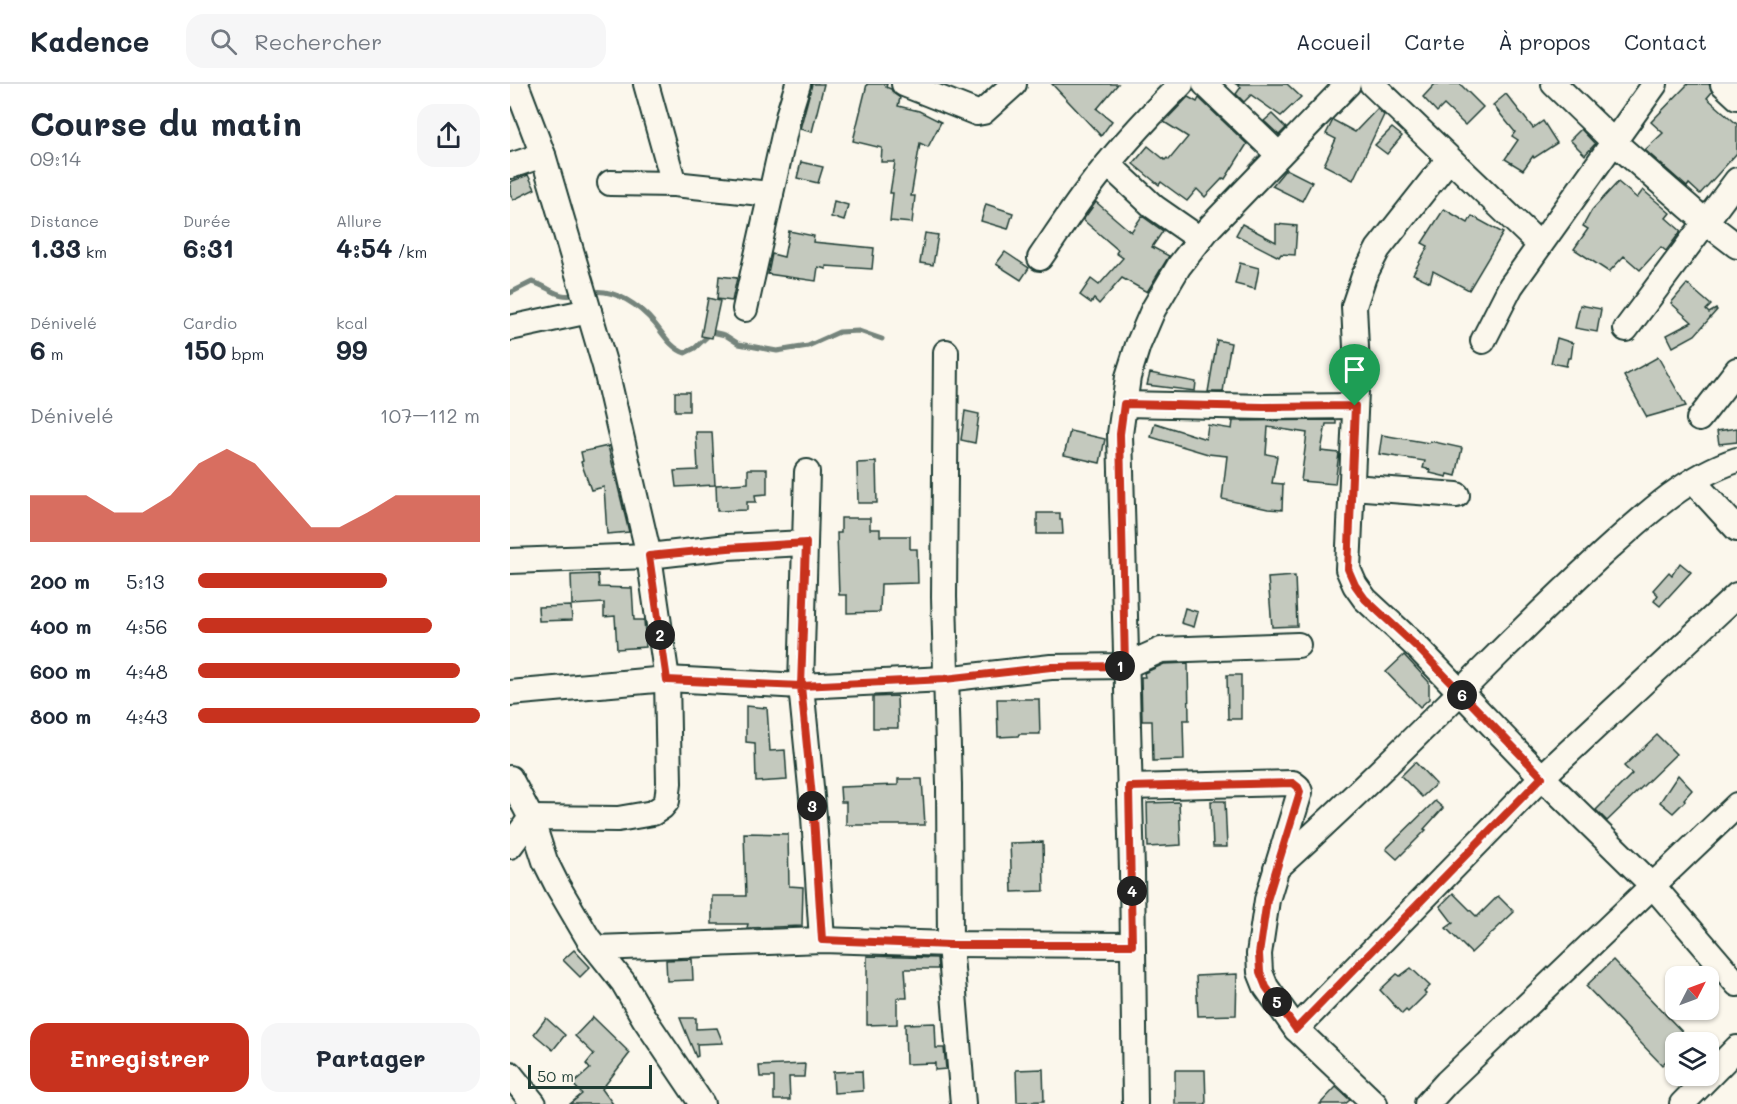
<!DOCTYPE html>
<html lang="fr">
<meta charset="utf-8">
<style>
:root{--surface:#fff;--page:#f6f6f7;--text:#1f2937;--muted:#747a83;--line:#e0e1e3;--accent:#c8321e}
body{margin:0;font-family:Mali,sans-serif;background:var(--page);color:var(--text);height:100vh;display:flex;flex-direction:column;font-size:22px;white-space:nowrap}
*{box-sizing:border-box;margin:0}
p{font-size:20px;color:var(--muted)}
.icon{flex:none;width:33px;height:33px;fill:none;stroke:currentColor;stroke-width:2;stroke-linecap:round;stroke-linejoin:round}
.map{position:relative;flex:1;overflow:hidden}
.details{display:flex;flex-direction:column;background:var(--surface);width:510px}
.details>*{flex:none}
.needle{width:39px;rotate:48deg}
.controls{position:absolute;left:1155px;top:882px;display:grid;gap:12px}
.controls a{display:grid;place-items:center;width:54px;height:54px;border-radius:12px;background:var(--surface);box-shadow:0 2px 4px #0004;font-size:30px}
.scale{position:absolute;left:18px;bottom:15px;width:124px;box-sizing:border-box;padding-left:6px;border:3px solid #1f3d34;border-top:0;font-size:16px;line-height:21px;white-space:nowrap;color:#1f3d34;-webkit-text-stroke:4px #fbf7ec;paint-order:stroke}
.pin{position:absolute;display:grid;place-items:center;width:51px;height:51px;color:#fff;margin:-62px -26px;border-radius:50% 50% 50% 0;rotate:-45deg;box-shadow:0 0 6px #0007}
.pin .icon{rotate:45deg}
.km{position:absolute;width:30px;height:30px;margin:-15px;border-radius:50%;background:#222;color:#fff;font-size:16px;line-height:30px;text-align:center}
.round{display:grid;place-items:center;flex:none;width:63px;height:63px;border-radius:18px;background:var(--page)}
.summary{display:flex;align-items:center;justify-content:space-between;height:102px;padding:0 30px}
h1{font-size:33px;font-weight:700;line-height:45px}
.metrics{display:grid;grid-template-columns:repeat(3,1fr);gap:9px;height:102px;padding:6px 30px}
.metrics div{display:grid;align-content:center}
.metrics b{font-size:26px;font-weight:700}
.metrics small{font-size:16px;font-weight:400}
.metrics p{font-size:16px}
.chart{height:168px;padding:12px 30px}
.chart p{display:flex;justify-content:space-between}
.chart svg{width:100%;height:108px;margin-top:6px;fill:var(--accent);opacity:.7}
.primary-button{display:flex;gap:12px;margin-top:auto;padding:12px 30px}
.primary-button a{flex:1;height:69px;border-radius:18px;background:var(--accent);color:#fff;font-size:24px;font-weight:700;line-height:69px;text-align:center}
.primary-button a+a{background:var(--page);color:var(--text)}
ul{padding:0 30px;list-style:none;font-size:20px}
li{display:grid;grid-template-columns:96px 72px 1fr;align-items:center;height:45px}
li i{height:15px;border-radius:8px;background:var(--accent)}
header{display:flex;align-items:center;gap:36px;box-sizing:border-box;height:84px;padding:0 30px;background:var(--surface);border-bottom:2px solid var(--line)}
header strong{font-size:28px}
nav{display:flex;gap:33px;margin-inline-start:auto;font-size:21px}
.search{width:420px;height:54px;background:var(--page);display:flex;align-items:center;gap:15px;box-sizing:border-box;padding:0 21px;border-radius:18px;color:var(--muted);font-size:22px}
main{display:flex;flex:1;min-height:0}
.map>svg:first-child{display:block}
.lines{fill:none;stroke-linecap:round;stroke-linejoin:round}
.stream{stroke:#74847b;stroke-width:5}
.building{fill:#c4c9be;stroke:#1f3d34;stroke-width:1.5}
.minor-casing{stroke:#1f3d34;stroke-width:28}
.minor{stroke:#fbf7ec;stroke-width:24}
.route-casing{stroke:#fff;stroke-width:12}
.route{stroke:#c8321e;stroke-width:8}
</style>
<header>
<strong>Kadence</strong>
<div class="search"><svg class="icon" aria-label="search" viewBox="0 0 24 24"><circle cx="10" cy="10" r="6"/><path d="M15 15l6 6"/></svg>Rechercher</div>
<nav><a>Accueil</a><a>Carte</a><a>À propos</a><a>Contact</a></nav>
</header>
<main>
<section class="details">
<div class="summary"><div><h1>Course du matin</h1><p>09:14</p></div><a class="round"><svg class="icon" aria-label="share" viewBox="0 0 24 24"><path d="M12 15V3M7 8l5-5 5 5M5 13v7h14v-7"/></svg></a></div>
<div class="metrics">
<div><p>Distance</p><b>1.33<small> km</small></b></div>
<div><p>Durée</p><b>6:31</b></div>
<div><p>Allure</p><b>4:54<small> /km</small></b></div>
</div>
<div class="metrics">
<div><p>Dénivelé</p><b>6<small> m</small></b></div>
<div><p>Cardio</p><b>150<small> bpm</small></b></div>
<div><p>kcal</p><b>99</b></div>
</div>
<div class="chart"><p><span>Dénivelé</span>107–112 m</p>
<svg viewBox="0 0 160 44" preserveAspectRatio="none"><path d="M0 44V25L10 25L20 25L30 32L40 32L50 25L60 12L70 6L80 12L90 25L100 38L110 38L120 32L130 25L140 25L150 25L160 25V44z"/></svg>
</div>
<ul>
<li><b>200 m</b>5:13<i style="width:67%"></i></li>
<li><b>400 m</b>4:56<i style="width:83%"></i></li>
<li><b>600 m</b>4:48<i style="width:93%"></i></li>
<li><b>800 m</b>4:43<i style="width:100%"></i></li>
</ul>
<div class="primary-button"><a>Enregistrer</a><a>Partager</a></div>
</section>
<div class="map">
<svg width="1227" height="1020" viewBox="0 0 1227 1020">
<rect width="100%" height="100%" fill="#fbf7ec"/>
<filter id="ink" filterUnits="userSpaceOnUse"><feTurbulence type="fractalNoise" baseFrequency=".0167" numOctaves="2"/><feDisplacementMap in="SourceGraphic" scale="12" xChannelSelector="R" yChannelSelector="G"/><feConvolveMatrix kernelMatrix="1 2 1 2 8 2 1 2 1" color-interpolation-filters="sRGB"/></filter>
<g filter="url(#ink)">
<g class="lines">
<g class="stream">
<polyline points="741,83 755,68"/>
<path d="M81,208C105,204 130,222 145,240C154,251 161,264 175,269L185,264L202,248L215,251L229,260L267,267L298,262L329,248L349,247L372,255"/>
<path d="M0,209L22,198C42,203 46,216 69,210"/>
</g>
</g>
<g class="building">
<polygon points="302,0 314,0 302,48 290,45"/>
<polygon points="357,0 377,0 376,3 381,5 383,9 390,14 388,22 409,27 431,38 418,63 410,59 401,112 405,112 402,139 380,137 383,109 380,109 385,78 371,78 372,64 343,57"/>
<polygon points="542,0 608,0 587,25 602,37 591,52"/>
<polygon points="726,0 777,0 791,13 771,32 741,11 734,18 726,10 731,3"/>
<polygon points="925,0 950,0 973,23 955,41 934,21 927,28 913,13"/>
<polygon points="1178,0 1199,0 1202,8 1197,14 1227,40 1227,69 1190,110 1179,100 1177,103 1135,66 1153,49 1141,38"/>
<polygon points="996,10 1023,44 1033,37 1047,59 1024,74 1023,72 1013,86 995,75 1008,56 1002,52 1005,48 983,21"/>
<polygon points="678,13 687,18 689,14 737,60 715,95 713,94 695,113 687,105 677,117 651,98 649,101 623,80 638,62 655,76 657,74 659,76 678,53 654,38"/>
<polygon points="867,25 874,31 843,96 814,81 826,55 816,50 823,36 845,48"/>
<polygon points="762,30 776,44 769,51 754,37"/>
<polygon points="882,44 892,52 877,70 865,61"/>
<polygon points="1071,45 1085,60 1075,71 1060,56"/>
<polygon points="291,78 313,83 308,99 287,94"/>
<polygon points="776,85 802,98 792,117 762,102"/>
<polygon points="18,91 25,105 3,116 0,109 0,98"/>
<polygon points="1108,98 1127,114 1133,106 1160,129 1156,134 1171,147 1156,167 1151,163 1130,186 1114,172 1099,188 1064,165 1078,145 1073,142 1082,126"/>
<polygon points="324,117 338,121 334,137 321,133"/>
<polygon points="586,118 621,148 632,132 653,147 642,163 659,172 637,208 612,194 589,220 584,215 581,219 570,211 581,195 589,201 613,174 606,169 608,166 573,136"/>
<polygon points="476,120 503,129 498,145 471,137"/>
<polygon points="934,125 958,139 962,132 993,149 959,206 923,187 920,198 903,190 918,162 912,159"/>
<polygon points="732,140 766,158 766,140 787,142 785,171 771,170 769,173 726,151"/>
<polygon points="279,147 304,152 303,158 364,164 362,185 316,182 316,185 308,183 306,197 258,190 262,170 274,173"/>
<polygon points="415,149 428,151 423,181 410,179"/>
<polygon points="495,168 519,184 511,196 486,180"/>
<polygon points="730,179 749,184 745,205 725,200"/>
<polygon points="209,192 227,194 222,217 207,215"/>
<polygon points="1177,200 1201,221 1196,226 1199,229 1206,225 1207,226 1185,251 1163,263 1157,251 1182,238 1161,219"/>
<polygon points="198,214 210,217 202,254 191,252"/>
<polygon points="1070,221 1091,225 1087,248 1065,244"/>
<polygon points="1047,254 1063,259 1061,274 1058,274 1056,282 1041,279"/>
<polygon points="707,256 721,259 717,281 713,308 698,308"/>
<polygon points="1148,273 1176,322 1137,333 1114,292"/>
<polygon points="640,289 686,298 685,307 637,301"/>
<rect x="165" y="308" width="14" height="19"/>
<polygon points="455,327 469,330 465,359 451,356"/>
<polygon points="826,336 826,340 816,340 811,367 829,369 825,400 791,397 797,349 758,343 756,370 767,372 762,399 773,400 772,426 758,425 712,415 717,372 698,370 641,353 645,339 696,355 698,341 722,345 723,337 721,337"/>
<polygon points="1227,344 1227,358 1209,360 1207,347"/>
<polygon points="560,347 595,355 590,379 554,371"/>
<polygon points="186,348 202,348 205,401 166,403 164,387 188,386"/>
<polygon points="872,351 919,359 920,357 952,364 946,392 938,390 937,393 920,389 921,386 913,384 915,377 869,370"/>
<polygon points="98,362 109,407 119,448 97,450 94,403 81,406 71,378 73,377 71,368"/>
<polygon points="366,378 367,419 348,419 347,379"/>
<polygon points="238,385 257,385 257,410 245,411 246,418 237,418 237,426 207,427 206,401 238,399"/>
<polygon points="527,429 550,429 550,436 552,436 553,450 527,450"/>
<polygon points="331,434 360,434 360,445 370,445 370,452 400,452 400,465 407,465 408,499 371,500 370,528 337,529 337,511 329,511 327,449 331,449"/>
<polygon points="1170,479 1181,488 1150,522 1144,517 1148,511 1143,506 1159,488 1162,491"/>
<polygon points="88,490 89,503 122,504 124,536 134,536 136,563 107,565 105,532 94,533 94,519 62,521 61,491"/>
<polygon points="785,492 787,542 762,543 758,494"/>
<polygon points="61,522 62,536 29,537 28,523"/>
<polygon points="675,524 688,528 684,543 671,539"/>
<polygon points="894,571 919,598 919,615 910,623 876,588"/>
<polygon points="678,579 679,636 673,636 674,676 643,677 642,637 632,637 631,593 635,593 634,589 654,580"/>
<polygon points="717,591 731,591 731,635 718,635"/>
<polygon points="387,612 388,644 363,644 363,613"/>
<polygon points="487,615 529,615 530,650 509,650 508,652 488,653"/>
<polygon points="236,622 257,624 260,667 275,666 277,696 246,698 245,659 236,658"/>
<polygon points="1147,651 1166,670 1097,737 1086,726 1122,690 1114,682"/>
<polygon points="905,678 926,700 912,713 891,692"/>
<polygon points="1168,691 1182,706 1174,715 1175,717 1163,729 1150,718"/>
<polygon points="388,695 412,695 415,741 336,741 336,718 331,718 330,703 388,701"/>
<polygon points="701,717 715,717 717,763 703,763"/>
<polygon points="925,717 933,724 914,745 916,746 887,775 876,765"/>
<polygon points="669,718 671,761 638,763 637,719"/>
<polygon points="234,749 278,750 279,802 293,803 292,842 237,844 238,840 202,840 202,812 236,812"/>
<polygon points="533,758 534,807 502,808 500,759"/>
<polygon points="943,809 967,833 988,812 1004,828 961,869 936,844 943,839 930,822"/>
<polygon points="64,866 80,883 70,893 53,876"/>
<polygon points="357,872 427,874 428,885 395,885 397,914 387,914 387,940 357,941"/>
<polygon points="182,875 183,896 157,897 156,876"/>
<polygon points="1103,876 1182,958 1166,958 1166,967 1152,981 1076,902"/>
<polygon points="901,884 920,902 914,908 916,910 898,928 896,926 892,930 870,906 887,890 890,892"/>
<polygon points="727,890 726,931 688,932 686,892"/>
<polygon points="83,933 120,969 92,1005 103,1020 60,1020 72,1010 63,1000 80,985 76,980 84,970 65,952"/>
<polygon points="36,934 55,951 43,966 24,950"/>
<polygon points="170,934 186,934 186,945 207,944 213,959 187,960 188,972 186,973"/>
<polygon points="425,939 426,964 434,964 436,985 425,986 425,979 396,980 395,940"/>
<polygon points="295,980 294,993 279,993 280,1016 264,1016 264,993 250,993 249,982"/>
<polygon points="533,985 534,1017 507,1018 506,986"/>
<polygon points="665,986 695,986 696,1020 665,1020"/>
<polygon points="352,987 353,1007 324,1009 323,988"/>
<polygon points="826,1003 840,1016 835,1020 810,1020"/>
</g>
<g class="lines">
<g class="minor-casing">
<g id="minor">
<polyline points="136,0 164,100 261,110"/>
<polyline points="394,0 467,29 473,28 504,0"/>
<polyline points="695,0 769,71"/>
<polyline points="862,0 1030,161"/>
<polyline points="1044,0 1104,58 1197,139 1227,162"/>
<polyline points="1213,0 1227,13"/>
<polyline points="939,75 868,165 854,192 844,222 847,284 838,485 845,501 855,515 908,564 1032,693 1227,511"/>
<polyline points="598,80 644,123 690,155"/>
<polyline points="0,82 33,71"/>
<polyline points="100,99 164,100"/>
<path d="M530,174C546,151 561,127 578,105C606,67 638,33 671,0"/>
<polyline points="235,225 279,29 288,0"/>
<polyline points="0,244 79,227"/>
<polyline points="1116,245 1227,96"/>
<polyline points="973,257 1001,202 1145,0"/>
<polyline points="436,268 434,513 439,701 440,860 453,1020"/>
<polyline points="614,320 755,323 845,322"/>
<polyline points="1189,335 1227,286"/>
<polyline points="297,388 291,602 304,733 312,856"/>
<polyline points="1183,397 1227,445"/>
<polyline points="842,403 947,411"/>
<polyline points="0,477 139,472 218,463 295,459"/>
<polyline points="0,609 157,595 291,602 435,595 541,583 615,582 651,566 788,561"/>
<polyline points="0,694 21,734 35,777 47,801 78,854 113,898 134,934 192,1020"/>
<polyline points="619,703 783,699 788,703 790,708 757,816 749,870 750,888 756,903 786,945"/>
<polyline points="0,762 21,734 108,735 143,729 152,723 157,717 159,699 157,595 139,472 95,282 33,71 6,0"/>
<path d="M766,785C836,721 905,654 972,586C1011,547 1050,509 1090,472C1130,436 1174,393 1227,376"/>
<polyline points="86,864 312,856 440,860 622,861"/>
<polyline points="0,990 24,1020"/>
<polyline points="625,1020 622,787 610,350 618,293 628,261 643,226 669,182 699,144 838,0"/>
<polyline points="865,1020 786,945 1032,693 1143,802 1227,900"/>
<polyline points="917,1020 937,998 1227,721"/>
<polyline points="1172,1020 1227,964"/>
</g>
</g>
<use href="#minor" class="minor"/>
</g>
</g>
<g class="lines" filter="url(#ink)">
<g class="route-casing">
<polyline id="route" points="845,322 754,323 614,320 610,350 615,582 541,583 435,595 291,602 157,596 139,472 218,464 296,459 291,602 304,733 312,856 440,861 622,861 619,703 783,699 788,703 790,708 757,816 749,870 750,888 756,903 786,945 1032,693 908,564 855,515 845,501 838,485 845,322"/>
</g>
<use href="#route" class="route"/>
</g>
</svg>
<div class="controls">
<a><svg class="needle" viewBox="-14 -14 28 28"><path d="M0-13l5 13h-10z" fill="#e53935"/><path d="M0 13l5-13h-10z" fill="#747a83"/></svg></a>
<a><svg class="icon" aria-label="layers" viewBox="0 0 24 24"><path d="M12 4l9 5-9 5-9-5zM3 14l9 5 9-5"/></svg></a>
</div>
<div class="scale">50 m</div>
<div class="pin" style="left:845px;top:322px;background:#1e9e55"><svg class="icon" aria-label="arrive" viewBox="0 0 24 24"><path d="M6 21V4h12l-3 4 3 4H6"/></svg></div>
<b class="km" style="left:610px;top:582px">1</b>
<b class="km" style="left:150px;top:551px">2</b>
<b class="km" style="left:302px;top:722px">3</b>
<b class="km" style="left:622px;top:807px">4</b>
<b class="km" style="left:767px;top:918px">5</b>
<b class="km" style="left:952px;top:611px">6</b>
</div>
</main>
